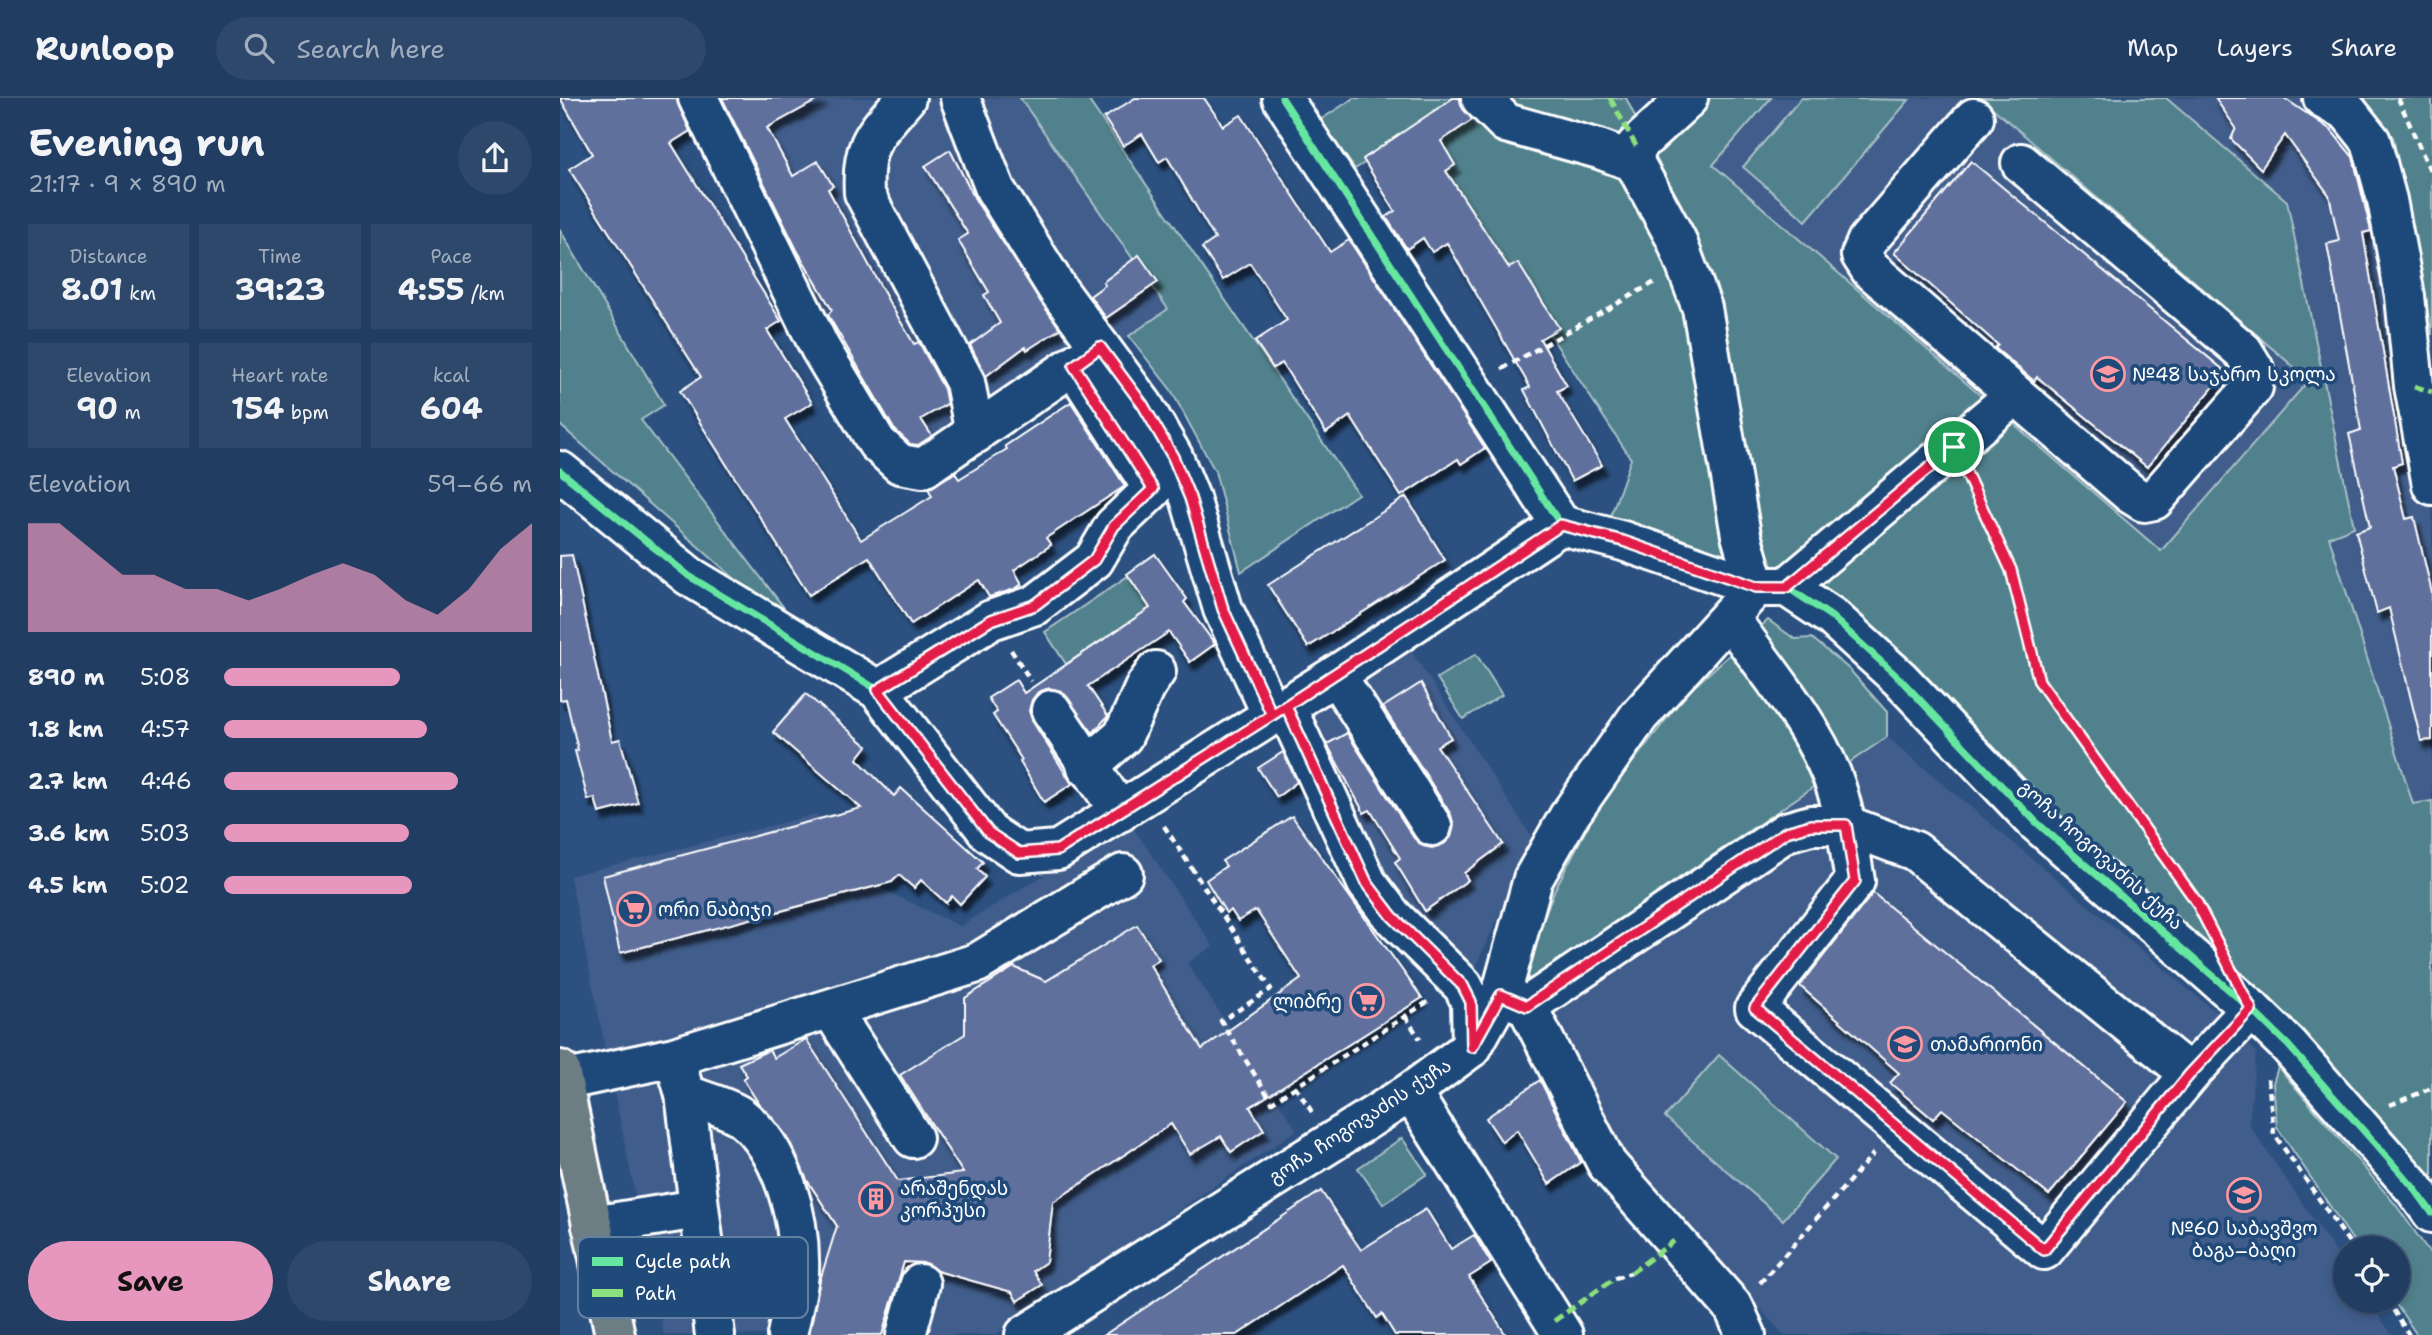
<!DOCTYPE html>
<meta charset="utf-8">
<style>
:root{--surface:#213d61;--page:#2d486a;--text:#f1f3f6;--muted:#a2aebd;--line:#3e5676;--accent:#e797bd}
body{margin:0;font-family:"Shantell Sans","Noto Sans Georgian",sans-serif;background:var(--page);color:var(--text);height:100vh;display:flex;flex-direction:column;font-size:26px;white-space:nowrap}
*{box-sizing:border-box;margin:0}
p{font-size:23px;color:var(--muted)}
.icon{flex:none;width:38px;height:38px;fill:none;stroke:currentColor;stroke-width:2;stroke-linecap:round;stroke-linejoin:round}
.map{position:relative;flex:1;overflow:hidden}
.details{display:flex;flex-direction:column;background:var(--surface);width:560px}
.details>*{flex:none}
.buttons{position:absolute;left:1773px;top:1138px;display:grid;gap:14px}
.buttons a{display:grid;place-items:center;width:77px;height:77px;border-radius:50%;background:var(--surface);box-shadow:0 4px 10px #0003,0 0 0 2px var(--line);font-size:35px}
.pin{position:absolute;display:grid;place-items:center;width:60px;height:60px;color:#fff;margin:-30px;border:4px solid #fff;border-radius:50%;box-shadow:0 2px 7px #0007}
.round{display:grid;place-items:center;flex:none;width:74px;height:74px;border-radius:37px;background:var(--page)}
.headline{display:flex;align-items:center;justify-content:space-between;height:119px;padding:0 28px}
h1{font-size:38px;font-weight:700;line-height:52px}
.metrics{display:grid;grid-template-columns:repeat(3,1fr);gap:10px;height:119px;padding:7px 28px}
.metrics div{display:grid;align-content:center;border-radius:0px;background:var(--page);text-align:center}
.metrics b{font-size:30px;font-weight:700}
.metrics small{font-size:19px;font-weight:400}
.metrics p{font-size:19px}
.chart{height:196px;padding:14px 28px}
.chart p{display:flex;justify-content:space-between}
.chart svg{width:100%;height:126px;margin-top:7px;fill:var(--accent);opacity:.7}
.button{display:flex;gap:14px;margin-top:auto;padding:14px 28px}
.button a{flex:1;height:80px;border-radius:42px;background:var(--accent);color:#111;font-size:28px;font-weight:700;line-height:80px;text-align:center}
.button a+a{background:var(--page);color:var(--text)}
ul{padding:0 28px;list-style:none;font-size:23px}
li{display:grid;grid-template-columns:112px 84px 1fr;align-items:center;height:52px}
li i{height:18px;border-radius:9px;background:var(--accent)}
header{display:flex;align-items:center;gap:42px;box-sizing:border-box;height:98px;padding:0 35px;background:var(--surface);border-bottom:2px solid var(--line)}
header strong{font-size:33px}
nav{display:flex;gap:38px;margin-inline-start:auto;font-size:24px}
.search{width:490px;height:63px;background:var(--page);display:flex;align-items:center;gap:18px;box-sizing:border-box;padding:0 24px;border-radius:38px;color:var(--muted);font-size:26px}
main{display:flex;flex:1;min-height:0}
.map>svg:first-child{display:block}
.built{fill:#405d8b}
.green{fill:#51818c;stroke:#a8c0c6;stroke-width:2}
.building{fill:#606f9d;stroke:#fff;stroke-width:2;filter:url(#shadow)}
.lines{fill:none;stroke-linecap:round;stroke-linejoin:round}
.minor-casing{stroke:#fff;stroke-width:44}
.major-casing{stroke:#fff;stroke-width:44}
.path{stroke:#fff;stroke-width:4.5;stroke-dasharray:7 5;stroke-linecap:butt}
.minor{stroke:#1f4a7a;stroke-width:38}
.major{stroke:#6d7d84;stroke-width:38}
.quiet{stroke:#8de07e;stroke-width:5;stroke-dasharray:10 5;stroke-linecap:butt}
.cycleway-casing{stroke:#1f4a7a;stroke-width:11}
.cycleway{stroke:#66e7a1;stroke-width:7}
.route-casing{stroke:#fff;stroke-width:14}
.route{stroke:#e11d48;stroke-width:9}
.labels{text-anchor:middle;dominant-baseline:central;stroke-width:7;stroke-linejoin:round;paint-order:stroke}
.poi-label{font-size:19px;fill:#fff;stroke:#1f4a7a;text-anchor:start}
.street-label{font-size:19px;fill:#fff;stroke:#1f4a7a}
.key{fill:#1f4a7a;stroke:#6280a2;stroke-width:2}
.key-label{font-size:19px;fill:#fff}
</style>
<header>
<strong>Runloop</strong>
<div class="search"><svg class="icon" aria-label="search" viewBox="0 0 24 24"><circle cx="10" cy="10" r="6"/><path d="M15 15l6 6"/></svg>Search here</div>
<nav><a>Map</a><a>Layers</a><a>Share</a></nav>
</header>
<main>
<section class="details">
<div class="headline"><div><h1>Evening run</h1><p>21:17 · 9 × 890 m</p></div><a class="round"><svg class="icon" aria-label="share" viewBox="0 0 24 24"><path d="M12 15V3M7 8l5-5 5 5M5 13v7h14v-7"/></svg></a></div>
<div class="metrics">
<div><p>Distance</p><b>8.01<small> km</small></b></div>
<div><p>Time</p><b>39:23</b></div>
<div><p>Pace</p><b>4:55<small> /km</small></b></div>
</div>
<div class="metrics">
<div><p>Elevation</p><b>90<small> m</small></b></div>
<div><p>Heart rate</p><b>154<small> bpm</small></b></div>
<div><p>kcal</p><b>604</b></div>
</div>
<div class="chart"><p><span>Elevation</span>59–66 m</p>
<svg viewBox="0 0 160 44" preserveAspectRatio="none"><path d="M0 44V6L10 6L20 15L30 24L40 24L50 29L60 29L70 33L80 29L90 24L100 20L110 24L120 33L130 38L140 29L150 15L160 6V44z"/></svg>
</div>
<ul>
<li><b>890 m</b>5:08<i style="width:57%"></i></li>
<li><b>1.8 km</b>4:57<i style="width:66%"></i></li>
<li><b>2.7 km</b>4:46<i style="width:76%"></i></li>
<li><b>3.6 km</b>5:03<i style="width:60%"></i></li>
<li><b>4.5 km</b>5:02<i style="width:61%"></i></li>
</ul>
<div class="button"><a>Save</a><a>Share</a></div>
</section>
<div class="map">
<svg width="1872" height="1237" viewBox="0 0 1872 1237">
<defs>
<filter id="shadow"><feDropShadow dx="4.5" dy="8" stdDeviation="2" flood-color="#0009"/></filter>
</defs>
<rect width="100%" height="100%" fill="#2c5181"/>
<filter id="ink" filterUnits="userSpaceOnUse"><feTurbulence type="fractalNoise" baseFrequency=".0143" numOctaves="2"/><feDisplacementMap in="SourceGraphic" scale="14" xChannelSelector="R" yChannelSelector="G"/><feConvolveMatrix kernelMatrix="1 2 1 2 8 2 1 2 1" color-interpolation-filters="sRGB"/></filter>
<g filter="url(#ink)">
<g class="built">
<polygon points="147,0 460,0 609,212 405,348 363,362 325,340"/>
<polygon points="1151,0 1479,0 1750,234 1742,318 1613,470 1094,58"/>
<polygon points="1606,0 1797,0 1833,39 1872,237 1872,703 1853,707 1769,438 1794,430 1727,103"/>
<polygon points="848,548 973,741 911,879 815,782 747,617"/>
<polygon points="1327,639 1664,921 1696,954 1689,1027 1785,1168 1785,1202 1808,1202 1832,1237 1224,1237 1055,1054 969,882"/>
<polygon points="257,716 320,790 400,828 570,725 653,848 627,865 737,1032 435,1237 104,1237 10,778"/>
</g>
<g class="green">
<polygon points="460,0 527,0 798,396 681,474 655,373 611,292 569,238 608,211"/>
<polygon points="794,0 1066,0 1094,58 1151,0 1211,0 1153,67 1601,453 1749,282 1421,0 1606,0 1727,103 1794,429 1769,439 1853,706 1872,703 1872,1085 1705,907 1426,648 1290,512 1050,420 1071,361 856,32 795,71 760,22"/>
<polygon points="1241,0 1349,2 1246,123 1183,69"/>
<polygon points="1797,0 1872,0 1872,237 1833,39"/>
<polygon points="0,132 104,307 81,322 256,552 0,327"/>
<polygon points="568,478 590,510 506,566 485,534"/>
<polygon points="1208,522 1235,541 1252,540 1289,571 1327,614 1327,639 969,882 966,865 995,791 1038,709 1126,596"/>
<polygon points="916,556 942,597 903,621 877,580"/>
<polygon points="1159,957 1276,1061 1223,1122 1105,1019"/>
<polygon points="1718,969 1836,1107 1872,1158 1872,1237 1857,1237 1833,1202 1838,1202 1838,1150 1798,1150 1717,1029 1713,985"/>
<polygon points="842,1040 867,1076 823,1106 798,1070"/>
</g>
<g class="building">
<polygon points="0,0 116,0 130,33 111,45 221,223 207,232 252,305 225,321 301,442 372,398 368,390 395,375 399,381 447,351 445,348 511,304 565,388 486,440 491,447 454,472 462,486 455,491 429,499 419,482 351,526 309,459 249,497 120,293 141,279 9,71 32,56"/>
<polygon points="162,0 261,0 207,30 233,78 258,63 273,88 268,91 329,204 354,246 359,244 384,291 387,306 361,321 372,338 358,347 350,346 334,331 268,217 272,212 237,152"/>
<polygon points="575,0 644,0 663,28 681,17 770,154 789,142 925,350 901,366 898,361 841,398 790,318 766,335 722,265 713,270 695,243 727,222 690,165 663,182 642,150 655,141 607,59 599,64 582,36 563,48 544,20"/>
<polygon points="893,0 899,0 912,22 881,43 895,67 886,73 949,170 958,165 999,230 980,241 1007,288 997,293 1042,367 1012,383 964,292 970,289 887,145 872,154 863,140 847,151 826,119 835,113 803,61"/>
<polygon points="1655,0 1724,0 1771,32 1793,59 1811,133 1803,135 1842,365 1833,368 1846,421 1854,419 1872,495 1872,642 1861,643 1829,510 1817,515 1796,434 1810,429 1789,336 1801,332 1767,146 1779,143 1769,97 1725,37 1701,71 1671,41 1676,30"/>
<polygon points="390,52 416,103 500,231 467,252 465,249 426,278 410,247 440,225 424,197 429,194 398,142 408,136 365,68"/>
<polygon points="1411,63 1666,274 1587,369 1477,279 1474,283 1435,250 1438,247 1334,155"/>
<polygon points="579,157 598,184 546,220 530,198 545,187 543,184"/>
<polygon points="846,399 885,462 748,549 708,487"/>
<polygon points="595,456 627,501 624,504 655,546 630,564 609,534 528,588 548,618 533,635 501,593 489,590 478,594 472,602 469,613 473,624 512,686 484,704 460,664 462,662 433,617 437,614 428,600 456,582 464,595 590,510 567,476"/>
<polygon points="12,457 52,643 60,641 78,705 39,715 35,700 28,702 15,653 18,652 6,601 0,602 0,458"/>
<polygon points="861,585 891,640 877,648 943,746 904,775 908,782 865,813 835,764 840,760 810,712 804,715 767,646 787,635 854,740 863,748 872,750 884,746 891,739 894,728 891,717 823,609"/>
<polygon points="246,596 307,648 297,661 334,698 341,690 423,764 417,771 425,779 400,806 392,798 386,805 361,782 354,790 339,777 332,784 60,855 43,778 301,710 213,634"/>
<polygon points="723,654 737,684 717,699 698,670"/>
<polygon points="732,718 862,900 690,1009 704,1032 671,1054 661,1038 630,1056 611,1026 493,1104 486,1164 473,1173 482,1187 457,1203 452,1194 377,1173 366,1165 344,1164 322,1237 249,1237 260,1182 277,1128 247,1082 227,1038 199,1006 183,981 187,978 179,966 209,952 214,960 246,941 338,1083 403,1075 340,977 405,936 405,900 454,869 486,883 577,827 599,861 590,867 642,951 741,881 696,812 678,823 671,812 666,815 646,782 666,768 662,763"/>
<polygon points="1313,795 1567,1004 1489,1097 1382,1011 1373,1021 1330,985 1339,975 1240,888"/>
<polygon points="980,982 1021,1064 989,1086 957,1032 942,1044 926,1020"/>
<polygon points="761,1093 801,1152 866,1111 891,1151 914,1137 931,1165 909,1179 946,1237 835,1237 822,1216 817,1220 783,1167 677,1237 544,1237"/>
</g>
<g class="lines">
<g class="minor-casing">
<g id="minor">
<polyline points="138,0 260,250 317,345 340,366 363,370 540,249"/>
<path d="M346,0C315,36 301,45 304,95L405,284L415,336"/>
<polyline points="400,0 435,91 498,192 583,307 613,359 630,400 663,511 712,617"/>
<polyline points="722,0 1001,427 1063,443 1196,489 1227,489 1272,519 1340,581 1476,724 1691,911 1728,947 1854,1090 1872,1115"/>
<polyline points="921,0 946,25 1039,51 1074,64 1116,141 1142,210 1181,437 1196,489"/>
<polyline points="1763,0 1788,14 1811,43 1827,102 1845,198 1854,288 1872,387"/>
<polyline points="1414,20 1307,143 1301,157 1310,171 1571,396 1584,404 1594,402 1693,289 1694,271 1683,253 1461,65"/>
<polyline points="1074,64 1076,48 1128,0"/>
<polyline points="0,373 129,478 318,592 429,735 459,755 498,752 776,577 1001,427"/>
<polyline points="1227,489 1455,297"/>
<path d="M1169,519C1204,569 1249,620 1272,678C1285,711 1289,748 1295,783L1195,910L1484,1152L1630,976"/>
<polyline points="776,577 872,728"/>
<polyline points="318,592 431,522 475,507 534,462 554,428 593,391 514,268"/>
<polyline points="726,609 807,785 832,818 903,888 911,904 912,949"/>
<polyline points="491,612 560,714"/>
<polyline points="527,669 563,638 585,589 596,573"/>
<polyline points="943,898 967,908 1047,1066 1174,1210 1186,1237"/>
<polyline points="967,908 1226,734 1251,727 1286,727 1355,753 1630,976 1691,911"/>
<polyline points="271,911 353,1040"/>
<polyline points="119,976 125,996 155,1237"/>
<polyline points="2,983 114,959 417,865 563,776"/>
<polyline points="851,994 1003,1237"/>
<path d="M125,996C141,1003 165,1008 180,1018C223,1050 241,1122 239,1174C238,1194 231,1217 227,1237"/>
<polyline points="32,1128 138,1111"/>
<polyline points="346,1237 360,1186"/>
<polyline points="465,1237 851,994 912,949 941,897 973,781 1009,718 1079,618 1196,489"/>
</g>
</g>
<g class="major-casing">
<polyline id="major" points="0,972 55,1237"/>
</g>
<g class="path">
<polyline points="1838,0 1872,77"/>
<polyline points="942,271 1095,184"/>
<polyline points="1409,382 1451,472 1479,583 1636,803 1645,819"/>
<polyline points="451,552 471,583"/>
<polyline points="604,728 711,891 661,923 712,1004 869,903"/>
<polyline points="845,918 860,941"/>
<polyline points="1708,981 1714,1036 1793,1150"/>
<polyline points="735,988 752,1014"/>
<polyline points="1830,1007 1872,990"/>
<polyline points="1055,1180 1071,1175"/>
<polyline points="1200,1185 1314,1055"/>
<polyline points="1827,1202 1849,1237"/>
</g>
<use href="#minor" class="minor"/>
<use href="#major" class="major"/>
<g class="quiet">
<polyline points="1050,0 1076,48"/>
<polyline points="1854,288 1872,294"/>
<polyline points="1071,1175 1114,1143"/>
<polyline points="994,1223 1055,1180"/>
</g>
<g class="cycleway-casing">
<g id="cycleway">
<polyline points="722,0 1001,427 1063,443 1196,489 1227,489 1272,519 1340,581 1476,724 1691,911 1728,947 1854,1090 1872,1115"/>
<polyline points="0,373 129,478 318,592 429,735 459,755 498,752 776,577 1001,427"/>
</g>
</g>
<use href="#cycleway" class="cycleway"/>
</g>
</g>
<g class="lines" filter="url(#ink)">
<g class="route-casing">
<path id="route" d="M1394,349L1227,489H1196L1063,443L1001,427C905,491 809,554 712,617L498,752L459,755L429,735L318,592L431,522L475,507L534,462L554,428L593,391L514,268L540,249L583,307L613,359L630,400L663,511L712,617L726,608L807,785L832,818L903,888L911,904L912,949L941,897L967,908L1226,734L1251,727H1286L1295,783L1195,910L1484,1152L1630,976L1691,911L1636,803L1479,583L1451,472L1394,349"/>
</g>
<use href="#route" class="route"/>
</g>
<defs>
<g id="school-ring" transform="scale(1.75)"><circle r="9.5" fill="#1f4a7a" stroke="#ff9aa2" stroke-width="1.5"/><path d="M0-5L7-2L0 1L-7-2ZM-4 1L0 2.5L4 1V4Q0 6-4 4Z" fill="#ff9aa2"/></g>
<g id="supermarket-ring" transform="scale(1.75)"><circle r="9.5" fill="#1f4a7a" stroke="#ff9aa2" stroke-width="1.5"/><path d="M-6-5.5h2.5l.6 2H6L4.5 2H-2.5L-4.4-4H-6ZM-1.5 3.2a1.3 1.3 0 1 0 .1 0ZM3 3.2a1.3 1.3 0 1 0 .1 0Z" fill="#ff9aa2"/></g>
<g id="building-ring" transform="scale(1.75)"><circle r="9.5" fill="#1f4a7a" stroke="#ff9aa2" stroke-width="1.5"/><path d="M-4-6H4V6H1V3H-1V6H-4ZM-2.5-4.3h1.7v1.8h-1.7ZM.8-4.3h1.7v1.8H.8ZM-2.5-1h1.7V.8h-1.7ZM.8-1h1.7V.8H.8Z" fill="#ff9aa2"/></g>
</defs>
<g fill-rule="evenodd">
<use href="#school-ring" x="1548" y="276"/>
<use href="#supermarket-ring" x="74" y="811"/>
<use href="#supermarket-ring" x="807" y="903"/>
<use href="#school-ring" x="1345" y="946"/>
<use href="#school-ring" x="1684" y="1097"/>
<use href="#building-ring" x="316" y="1101"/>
</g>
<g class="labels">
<g class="poi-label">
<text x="1572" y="276">№48 საჯარო სკოლა</text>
<text x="98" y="811">ორი ნაბიჯი</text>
<text x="782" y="903" text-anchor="end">ლიბრე</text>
<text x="1370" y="946">თამარიონი</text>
<text x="340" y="1090">არაშენდას<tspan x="340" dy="22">კორპუსი</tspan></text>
<text x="1684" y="1130" text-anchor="middle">№60 საბავშვო<tspan x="1684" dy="22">ბაგა–ბაღი</tspan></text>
</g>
<g class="street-label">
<text transform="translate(1541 757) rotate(42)">გოჩა ჩოგოვაძის ქუჩა</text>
<text transform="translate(800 1023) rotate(-33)">გოჩა ჩოგოვაძის ქუჩა</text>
</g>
</g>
<rect x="18" y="1139" width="230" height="81" rx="10" class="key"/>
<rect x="32" y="1159" width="31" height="9" fill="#66e7a1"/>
<rect x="32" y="1191" width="31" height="8" fill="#8de07e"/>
<g class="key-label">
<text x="75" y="1170">Cycle path</text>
<text x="75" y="1202">Path</text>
</g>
</svg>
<div class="buttons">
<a><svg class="icon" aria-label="locate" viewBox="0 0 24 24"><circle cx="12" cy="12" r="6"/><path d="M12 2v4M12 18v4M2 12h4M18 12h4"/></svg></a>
</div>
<div class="pin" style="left:1394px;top:349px;background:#1e9e55"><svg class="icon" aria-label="arrive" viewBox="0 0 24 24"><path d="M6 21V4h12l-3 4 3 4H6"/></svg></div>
</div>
</main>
